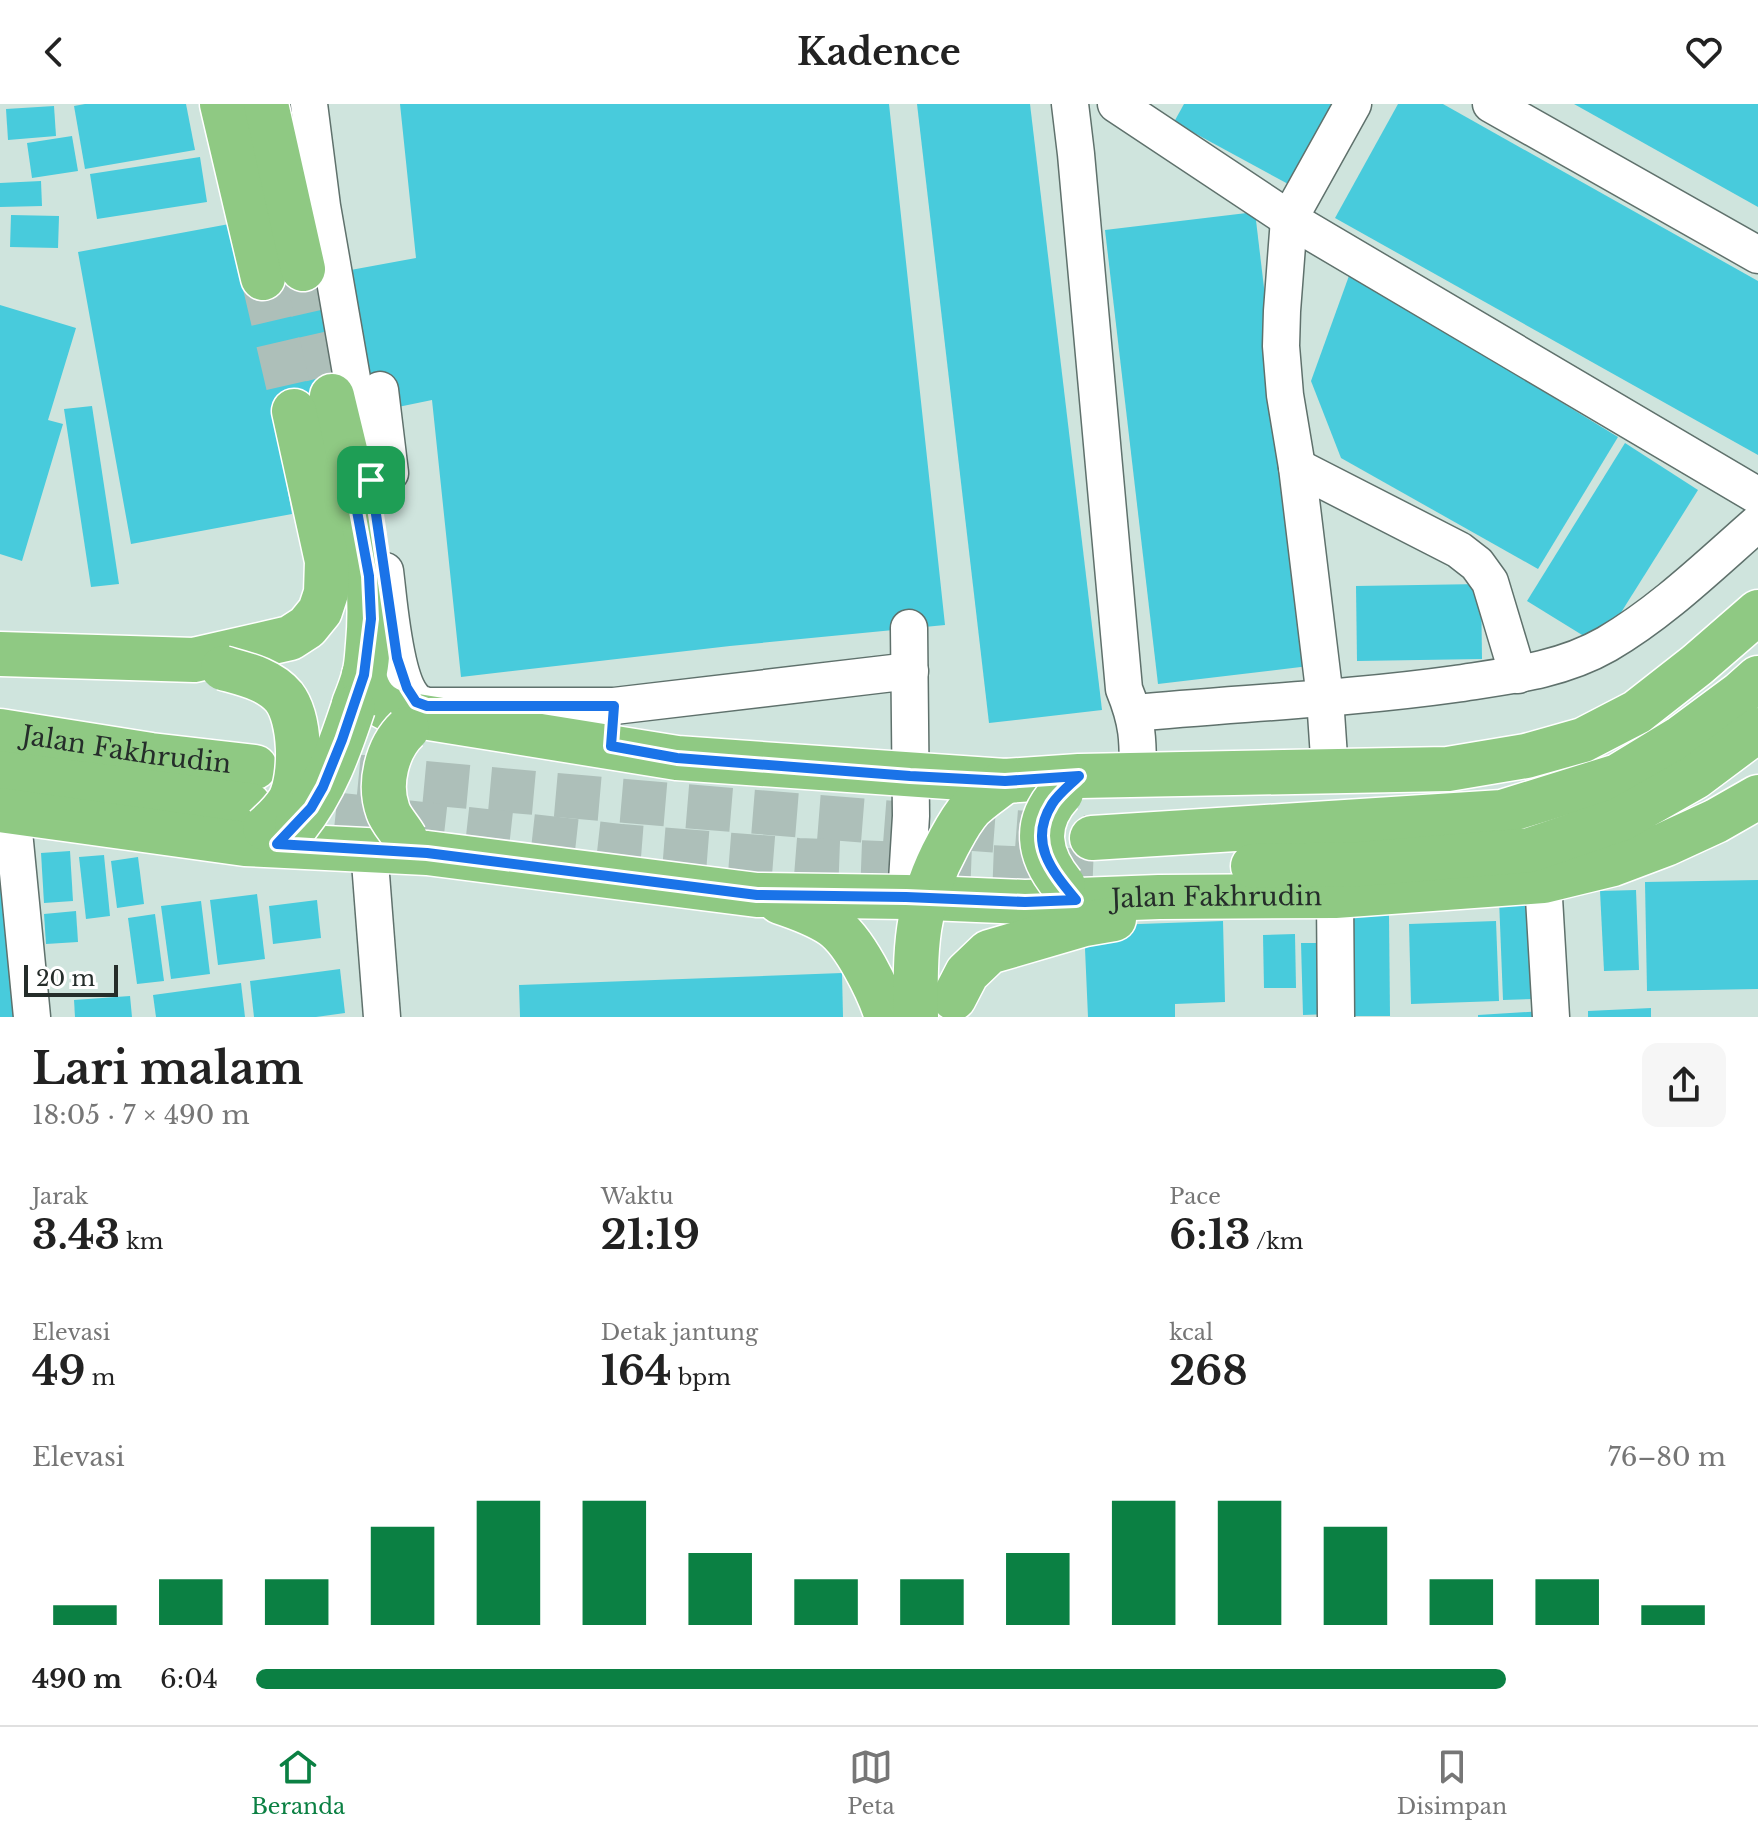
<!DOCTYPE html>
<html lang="id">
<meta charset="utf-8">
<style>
:root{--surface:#fff;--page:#f6f6f6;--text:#222;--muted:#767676;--line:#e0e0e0;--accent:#0b8043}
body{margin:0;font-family:"Libre Baskerville",serif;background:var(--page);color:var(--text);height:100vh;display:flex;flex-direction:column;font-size:30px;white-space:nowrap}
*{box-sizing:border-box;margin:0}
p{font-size:26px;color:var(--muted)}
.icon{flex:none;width:44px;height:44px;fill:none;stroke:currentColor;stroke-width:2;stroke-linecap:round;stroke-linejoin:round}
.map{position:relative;height:913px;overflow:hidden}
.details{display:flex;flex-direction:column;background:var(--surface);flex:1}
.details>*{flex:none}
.scale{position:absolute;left:24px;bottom:20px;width:94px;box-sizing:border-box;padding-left:8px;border:4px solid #252d2a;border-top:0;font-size:22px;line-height:28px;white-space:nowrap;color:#252d2a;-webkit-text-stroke:6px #fff;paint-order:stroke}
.pin{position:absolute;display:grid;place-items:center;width:68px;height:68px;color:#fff;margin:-34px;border-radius:16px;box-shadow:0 4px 12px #0006}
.round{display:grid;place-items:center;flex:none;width:84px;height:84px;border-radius:16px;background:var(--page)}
.head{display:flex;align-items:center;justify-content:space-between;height:136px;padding:0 32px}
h1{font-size:44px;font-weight:700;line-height:60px}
.figures{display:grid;grid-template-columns:repeat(3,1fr);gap:12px;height:136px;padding:8px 32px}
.figures div{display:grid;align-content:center}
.figures b{font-size:40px;font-weight:700}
.figures small{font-size:22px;font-weight:400}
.figures p{font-size:22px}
.chart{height:224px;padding:16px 32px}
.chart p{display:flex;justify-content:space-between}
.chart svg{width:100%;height:144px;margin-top:8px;stroke:var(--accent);stroke-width:6}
ul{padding:0 32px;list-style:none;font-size:26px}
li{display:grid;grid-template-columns:128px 96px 1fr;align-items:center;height:60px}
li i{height:20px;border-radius:10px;background:var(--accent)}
header{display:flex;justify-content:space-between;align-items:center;height:104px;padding:0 32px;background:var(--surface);font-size:36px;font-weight:700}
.dock{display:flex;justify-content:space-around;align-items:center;height:112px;border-top:2px solid var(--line);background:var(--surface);font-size:22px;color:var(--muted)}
.dock a{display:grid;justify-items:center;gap:4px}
.dock .active{color:var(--accent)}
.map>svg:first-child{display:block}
.building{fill:#48cbdc}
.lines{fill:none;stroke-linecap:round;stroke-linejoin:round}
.major-tunnel{stroke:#adbfb9;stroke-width:44;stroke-dasharray:44 22;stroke-linecap:butt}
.minor-casing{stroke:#5f716c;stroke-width:39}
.major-casing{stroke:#fff;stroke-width:47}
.minor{stroke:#fff;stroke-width:36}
.major{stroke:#8fc983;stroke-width:44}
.major-bridge-casing{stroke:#fff;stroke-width:47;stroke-linecap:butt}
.major-bridge{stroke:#8fc983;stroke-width:44}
.route-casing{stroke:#fff;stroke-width:16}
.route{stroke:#1a73e8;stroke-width:10}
.labels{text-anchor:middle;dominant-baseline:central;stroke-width:8;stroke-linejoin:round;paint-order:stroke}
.street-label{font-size:26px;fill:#252d2a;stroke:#fff}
</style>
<header><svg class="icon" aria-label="back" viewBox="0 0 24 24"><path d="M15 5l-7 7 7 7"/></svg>Kadence<svg class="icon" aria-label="heart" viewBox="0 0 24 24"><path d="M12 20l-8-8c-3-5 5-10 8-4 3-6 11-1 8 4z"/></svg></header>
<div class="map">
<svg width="1758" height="913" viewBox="0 0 1758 913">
<rect width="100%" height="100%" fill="#cfe4dd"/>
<g class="building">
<polygon points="85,0 186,0 195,46 85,65 74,2"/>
<polygon points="400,0 889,0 945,521 730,542 461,573 432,296 277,328 292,410 131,440 78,148 240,118 252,184 416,154"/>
<polygon points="917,0 1030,0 1102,606 989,619"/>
<polygon points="1184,0 1334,0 1290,81 1174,18"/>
<polygon points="1398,0 1443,0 1758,177 1758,351 1335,114"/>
<polygon points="1574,0 1758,0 1758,103"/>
<polygon points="54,2 56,32 8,36 6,5"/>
<polygon points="72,32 78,67 32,74 27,39"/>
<polygon points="200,53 207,98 97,115 90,70"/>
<polygon points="41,77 42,102 0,103 0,79"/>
<polygon points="1255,108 1309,562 1158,580 1105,126"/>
<polygon points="11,111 59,112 58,144 10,143"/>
<polygon points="1350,169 1618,333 1538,465 1341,354 1311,277"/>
<polygon points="0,201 76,224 48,316 63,320 22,457 0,450"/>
<polygon points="92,302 119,480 91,483 64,305"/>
<polygon points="1625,339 1698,386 1600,542 1527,497"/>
<polygon points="1481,480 1482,555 1357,557 1356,482"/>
<polygon points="70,747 73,797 44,799 41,749"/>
<polygon points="104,751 110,812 86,815 79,753"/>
<polygon points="138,753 144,800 117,804 111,757"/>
<polygon points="1758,776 1758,885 1647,887 1645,778"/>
<polygon points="13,781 26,913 0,913 0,782"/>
<polygon points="1636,786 1639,866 1604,867 1600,787"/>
<polygon points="257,790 265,855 218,861 210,796"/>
<polygon points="1532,794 1535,895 1503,896 1499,795"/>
<polygon points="317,796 321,834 273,840 269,802"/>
<polygon points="201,797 210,870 171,875 161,802"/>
<polygon points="76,807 78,838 46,840 44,810"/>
<polygon points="155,810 164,877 137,880 128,814"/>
<polygon points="1354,811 1389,811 1390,912 1354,912"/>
<polygon points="1223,817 1225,898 1175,900 1175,913 1088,913 1084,822"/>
<polygon points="1496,817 1499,897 1411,900 1409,820"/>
<polygon points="1295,830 1296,884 1264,884 1263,831"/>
<polygon points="1301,839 1329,839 1331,910 1303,911"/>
<polygon points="340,865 345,909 316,913 254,913 250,877"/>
<polygon points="842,869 843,913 520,913 519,881"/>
<polygon points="241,879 245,913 156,913 153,891"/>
<polygon points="130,892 132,913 75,913 74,896"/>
<polygon points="1651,904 1651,913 1588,913 1588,907"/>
<polygon points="1543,907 1544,913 1478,913 1478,911"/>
</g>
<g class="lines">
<g class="major-tunnel">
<polyline points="303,165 332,292"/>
<polyline points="263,174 294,307"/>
<path d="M293,666C559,693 825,714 1092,734"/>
<polyline points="270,703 621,742 798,756 1093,767"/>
</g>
<g class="minor-casing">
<g id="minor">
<polyline points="309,0 322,102 363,338"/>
<path d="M1070,0L1076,50L1124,585C1138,619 1138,636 1138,671"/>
<polyline points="1116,0 1289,115 1758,392"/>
<polyline points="1491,0 1758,151"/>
<polyline points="1297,363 1459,446 1477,460 1490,478 1518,571"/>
<polyline points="352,380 390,369 380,286"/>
<path d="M385,467C389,497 394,578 416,597C418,599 424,601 427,602H614L910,567"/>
<path d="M1134,609C1241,599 1348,595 1455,580C1507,572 1560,567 1607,540C1662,508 1710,461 1758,419"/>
<polyline points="1330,668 1325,594 1297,363 1285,291 1281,242 1282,207 1289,115 1353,0"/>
<polyline points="12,707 32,913"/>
<polyline points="369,745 382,913"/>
<polyline points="1543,777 1551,913"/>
<polyline points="1335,792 1336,913"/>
<polyline points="906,793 911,712 909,524"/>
</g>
</g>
<g class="major-casing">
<g id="major">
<polyline points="222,0 263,174"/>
<polyline points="266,0 303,165"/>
<path d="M332,292C351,373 376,456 368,540C367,550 367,561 364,571C362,580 358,590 354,600"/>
<polyline points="0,550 194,556 290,534 307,523 320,507 326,489 327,457 294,307"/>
<path d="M364,571C368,591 378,603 398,609L677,654L1005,677L1079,672L1448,665L1526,652L1583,636L1637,608L1697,561L1758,508"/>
<path id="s1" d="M0,627L151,651L255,663"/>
<polyline points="0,669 249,701"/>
<path id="s2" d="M0,706L245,740L427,749L757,791L906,793L1025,798L1159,793L1335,792L1543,777L1613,760L1666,740L1716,717L1758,693"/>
<polyline points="1092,734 1502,708 1618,672 1682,633 1740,590 1758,574"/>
<polyline points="1253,762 1360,760 1530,746 1621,715 1695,673 1758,626"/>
<path d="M780,798C798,804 817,811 832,821C855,837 879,887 887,913"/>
<polyline points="954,894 967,869 989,848 1085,820 1114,815"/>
<path d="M916,913C915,846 915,800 948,740C955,727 961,715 971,704C981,694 994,686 1005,677"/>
</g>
</g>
<use href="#minor" class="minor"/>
<use href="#major" class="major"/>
<g class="major-bridge-casing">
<g id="major-bridge">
<path d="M223,564C244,570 269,575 284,593C301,615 302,671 290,696C283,708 275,715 265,724"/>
<path d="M1061,689C1033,719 1038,751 1063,781"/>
<path d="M297,721C325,686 339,646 353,604"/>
<path d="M405,734C400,725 391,716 388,707C378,680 387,644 407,625"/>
</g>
</g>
<use href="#major-bridge" class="major-bridge"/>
</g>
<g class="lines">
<g class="route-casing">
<path id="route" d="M371,376L397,554L407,584L416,598L427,602H614L611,642L677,654L910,672L1005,677L1079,672C1070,681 1059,689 1052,700C1028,738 1051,766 1076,796L1025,798L906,793L757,791L427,749L277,740L311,704L323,683L342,636L364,571L371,515L369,472L352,380Z"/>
</g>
<use href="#route" class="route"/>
</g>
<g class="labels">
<g class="street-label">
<text stroke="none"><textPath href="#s1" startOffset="128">Jalan Fakhrudin</textPath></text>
<text stroke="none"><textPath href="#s2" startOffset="1222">Jalan Fakhrudin</textPath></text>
</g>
</g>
</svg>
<div class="scale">20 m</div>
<div class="pin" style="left:371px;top:376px;background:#1e9e55"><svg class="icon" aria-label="arrive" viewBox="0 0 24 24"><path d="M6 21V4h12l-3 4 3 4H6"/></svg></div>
</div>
<section class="details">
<div class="head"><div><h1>Lari malam</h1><p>18:05 · 7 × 490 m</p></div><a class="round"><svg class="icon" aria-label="share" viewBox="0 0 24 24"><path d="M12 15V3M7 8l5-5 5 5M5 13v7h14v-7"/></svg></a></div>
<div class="figures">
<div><p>Jarak</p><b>3.43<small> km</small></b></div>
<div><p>Waktu</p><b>21:19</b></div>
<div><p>Pace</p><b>6:13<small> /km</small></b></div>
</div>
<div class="figures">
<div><p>Elevasi</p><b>49<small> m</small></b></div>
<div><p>Detak jantung</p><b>164<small> bpm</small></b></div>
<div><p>kcal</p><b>268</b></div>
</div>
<div class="chart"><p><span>Elevasi</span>76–80 m</p>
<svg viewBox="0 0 160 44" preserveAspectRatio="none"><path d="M5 44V38M15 44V30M25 44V30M35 44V14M45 44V6M55 44V6M65 44V22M75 44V30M85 44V30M95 44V22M105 44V6M115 44V6M125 44V14M135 44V30M145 44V30M155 44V38"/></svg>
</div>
<ul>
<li><b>490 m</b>6:04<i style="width:85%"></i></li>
</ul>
</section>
<nav class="dock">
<a class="active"><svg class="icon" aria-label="home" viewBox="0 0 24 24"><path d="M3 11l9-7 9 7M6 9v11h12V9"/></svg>Beranda</a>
<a><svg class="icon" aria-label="map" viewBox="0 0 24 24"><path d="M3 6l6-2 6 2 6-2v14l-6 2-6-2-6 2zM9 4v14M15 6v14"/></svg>Peta</a>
<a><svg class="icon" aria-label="saved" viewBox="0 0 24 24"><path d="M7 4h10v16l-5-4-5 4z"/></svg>Disimpan</a>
</nav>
